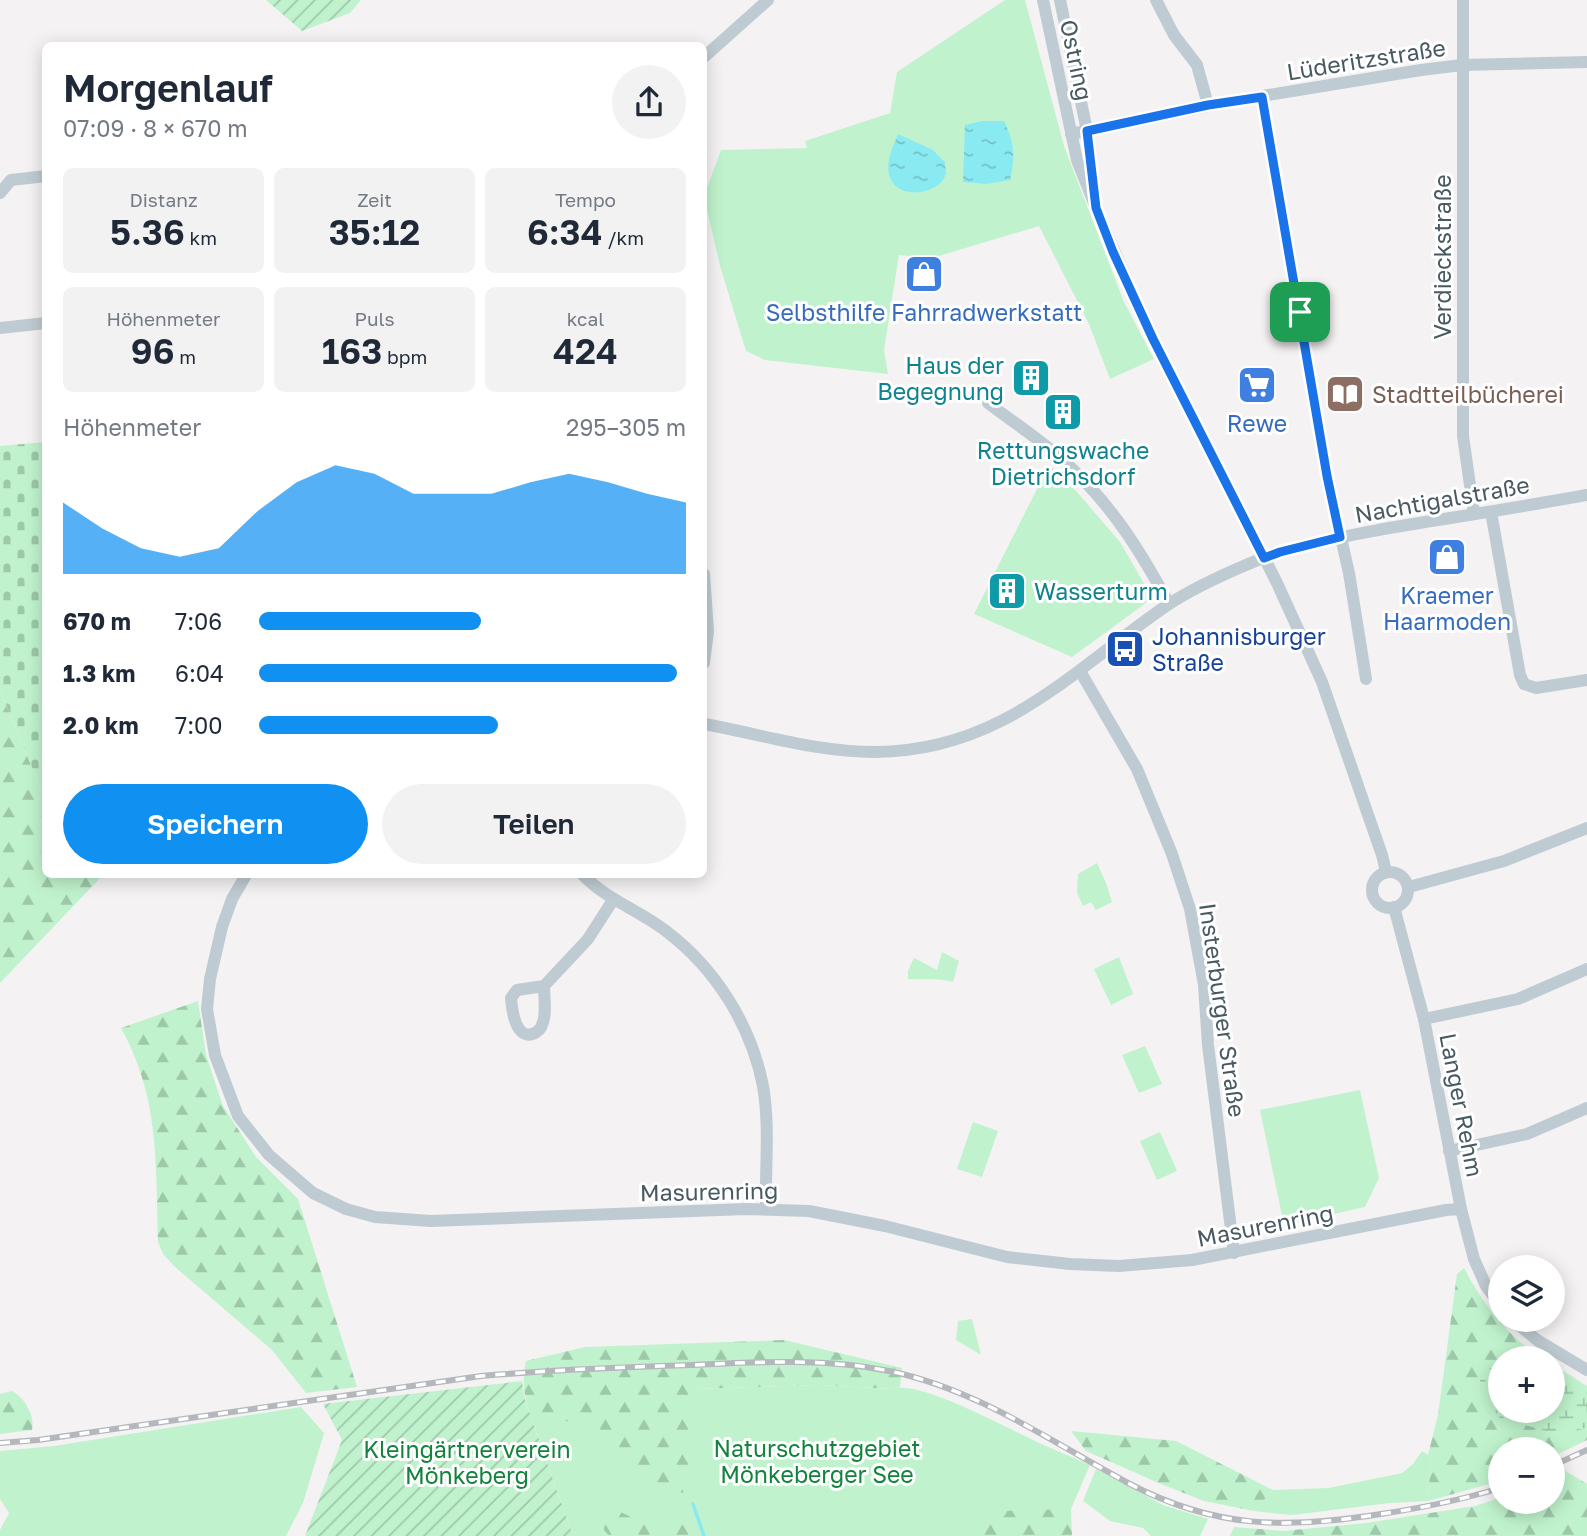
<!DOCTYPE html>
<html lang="de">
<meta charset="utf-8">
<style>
:root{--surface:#fff;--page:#f2f2f3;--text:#1f2937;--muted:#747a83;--accent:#1090f1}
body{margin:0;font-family:"Golos Text",sans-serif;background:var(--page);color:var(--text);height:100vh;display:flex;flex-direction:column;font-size:26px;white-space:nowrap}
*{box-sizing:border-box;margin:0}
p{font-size:23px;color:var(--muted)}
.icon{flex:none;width:38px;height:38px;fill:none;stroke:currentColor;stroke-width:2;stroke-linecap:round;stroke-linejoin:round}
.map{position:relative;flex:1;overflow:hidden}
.details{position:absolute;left:42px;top:42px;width:665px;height:836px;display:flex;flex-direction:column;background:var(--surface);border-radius:10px;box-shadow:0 4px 18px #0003}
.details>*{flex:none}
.controls{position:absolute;left:1488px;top:1255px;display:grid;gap:14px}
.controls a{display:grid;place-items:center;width:77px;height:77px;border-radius:50%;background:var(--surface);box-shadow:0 4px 18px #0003;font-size:35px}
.pin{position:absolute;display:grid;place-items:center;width:60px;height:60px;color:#fff;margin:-30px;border-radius:14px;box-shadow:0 4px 10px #0006}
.round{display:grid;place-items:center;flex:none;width:74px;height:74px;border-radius:37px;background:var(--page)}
.overview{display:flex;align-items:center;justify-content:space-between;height:119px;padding:0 21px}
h1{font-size:38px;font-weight:600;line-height:52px}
.stats{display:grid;grid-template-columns:repeat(3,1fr);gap:10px;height:119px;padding:7px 21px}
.stats div{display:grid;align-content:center;border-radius:10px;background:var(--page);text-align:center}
.stats b{font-size:35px;font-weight:600}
.stats small{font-size:19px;font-weight:400}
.stats p{font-size:19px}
.chart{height:196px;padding:14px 21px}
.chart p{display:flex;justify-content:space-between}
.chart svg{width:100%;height:126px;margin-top:7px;fill:var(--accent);opacity:.7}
.button{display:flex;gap:14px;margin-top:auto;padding:14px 21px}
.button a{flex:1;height:80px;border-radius:42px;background:var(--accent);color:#fff;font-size:28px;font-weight:600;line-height:80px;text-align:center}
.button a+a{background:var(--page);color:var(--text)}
ul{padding:0 21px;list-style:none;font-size:23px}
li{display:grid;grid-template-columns:112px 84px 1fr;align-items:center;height:52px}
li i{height:18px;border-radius:9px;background:var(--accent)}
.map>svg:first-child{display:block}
.green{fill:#c0f3cd}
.forest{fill:url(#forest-firs)}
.wetland{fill:url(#wetland-marsh)}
.cemetery{fill:url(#cemetery-stones)}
.garden{fill:url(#garden-furrows)}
.water{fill:url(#water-ripples)}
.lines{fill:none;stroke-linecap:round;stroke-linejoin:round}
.stream{stroke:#8aeaf2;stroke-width:3.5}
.minor{stroke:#bfcbd2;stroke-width:12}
.rail-casing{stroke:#b4b8bd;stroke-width:6}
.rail{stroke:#fff;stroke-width:3.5;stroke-dasharray:10;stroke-linecap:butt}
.route-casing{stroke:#fff;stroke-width:14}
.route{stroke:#1a73e8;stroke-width:9}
.labels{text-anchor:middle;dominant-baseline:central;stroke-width:6;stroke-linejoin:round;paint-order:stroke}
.street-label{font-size:23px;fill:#485961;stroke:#fff}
.shop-label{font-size:23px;fill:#366cbe;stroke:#fff}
.culture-label{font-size:23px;fill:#0d838f;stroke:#fff;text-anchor:end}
.education-label{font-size:23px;fill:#785e54;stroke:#fff;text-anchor:start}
.transit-label{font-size:23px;fill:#164399;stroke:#fff;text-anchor:start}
.park-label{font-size:23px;fill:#12833c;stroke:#fff}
</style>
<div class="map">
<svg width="1587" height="1536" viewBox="0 0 1587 1536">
<defs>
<pattern id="forest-firs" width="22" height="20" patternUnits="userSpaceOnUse" patternTransform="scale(1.75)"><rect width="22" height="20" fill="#c0f3cd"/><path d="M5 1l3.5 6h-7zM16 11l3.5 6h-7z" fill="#9ec8aa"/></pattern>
<pattern id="wetland-marsh" width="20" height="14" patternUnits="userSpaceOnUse" patternTransform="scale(1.75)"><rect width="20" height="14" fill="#c0f3cd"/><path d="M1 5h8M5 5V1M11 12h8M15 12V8" fill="none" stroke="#9ec8aa"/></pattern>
<pattern id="cemetery-stones" width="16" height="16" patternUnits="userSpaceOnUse" patternTransform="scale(1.75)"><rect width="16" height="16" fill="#c0f3cd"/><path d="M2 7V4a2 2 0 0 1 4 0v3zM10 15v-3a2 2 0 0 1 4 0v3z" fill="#9ec8aa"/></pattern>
<pattern id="garden-furrows" width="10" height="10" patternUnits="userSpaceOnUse" patternTransform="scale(1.75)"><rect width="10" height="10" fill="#c0f3cd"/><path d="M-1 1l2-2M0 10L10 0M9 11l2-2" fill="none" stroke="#9ec8aa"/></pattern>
<pattern id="water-ripples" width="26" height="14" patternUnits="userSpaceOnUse" patternTransform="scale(1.75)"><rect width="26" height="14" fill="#8aeaf2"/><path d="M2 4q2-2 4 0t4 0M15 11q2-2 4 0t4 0" fill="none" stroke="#73c1c7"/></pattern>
</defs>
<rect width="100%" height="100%" fill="#f4f2f2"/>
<g class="green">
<polygon points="1005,0 1025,0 1064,146 1124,302 1154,359 1110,379 1089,324 1039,226 932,258 899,255 884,350 888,374 765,360 746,351 720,266 704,196 721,150 807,148 805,141 890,113 897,72"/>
<polygon points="1049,465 1077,492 1120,542 1150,594 1150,600 1072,657 974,614"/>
<polygon points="1097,863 1106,883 1112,902 1096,910 1091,902 1083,906 1077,893 1078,874"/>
<path d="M942,952L959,961L953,982C939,978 924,980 908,979V971L914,958L937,970Z"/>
<polygon points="1119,957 1133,994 1111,1005 1094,969"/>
<polygon points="1145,1046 1162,1084 1139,1093 1122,1055"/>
<polygon points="1360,1090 1379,1178 1365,1207 1284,1225 1260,1110"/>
<polygon points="973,1122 998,1131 982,1177 957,1169"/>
<polygon points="1160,1132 1177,1171 1157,1180 1140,1141"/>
<polygon points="972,1319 981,1355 956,1340 958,1321"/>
<path d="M819,1385L893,1389C918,1380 999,1424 1025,1436C1046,1447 1068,1455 1090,1465L1071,1509L1053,1536H573L525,1399L691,1389Z"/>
<polygon points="301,1407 324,1433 303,1503 286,1536 0,1536 0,1530 9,1513 0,1499 0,1451 54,1446"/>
<polygon points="1422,1451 1431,1457 1428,1501 1390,1503 1292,1515 1254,1511 1273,1490 1329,1488 1402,1473 1413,1464"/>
<polygon points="1096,1469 1163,1505 1208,1519 1200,1536 1151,1536 1143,1528 1110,1521 1083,1501"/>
</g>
<g class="forest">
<polygon points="0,690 45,799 46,875 103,875 0,983"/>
<path d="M198,1001L206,1055L223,1106L256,1157L298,1199L357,1387L306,1393L272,1350L175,1267L163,1254L158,1242C156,1184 159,1119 137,1063C133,1051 127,1039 121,1028Z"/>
<path d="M1464,1268C1482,1303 1508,1337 1542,1358H1500V1410H1552V1364L1587,1386V1440L1552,1457V1449H1500V1481L1428,1501L1431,1457L1428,1455L1438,1415L1457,1274Z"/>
<path d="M784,1340L902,1368L900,1387L893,1389L819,1385L691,1389V1445L683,1493L652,1483L618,1453L593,1420L533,1423C525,1401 521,1385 526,1361L585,1347Z"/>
<path d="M12,1391C25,1398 35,1416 32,1430L0,1434V1394Z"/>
<polygon points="1071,1431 1176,1441 1273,1490 1254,1511 1204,1501 1161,1484 1086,1451"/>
<polygon points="1564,1470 1587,1484 1587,1536 1230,1536 1234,1527 1283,1531 1366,1523 1475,1506 1500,1498 1500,1502 1552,1502 1552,1475"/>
<polygon points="606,1505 637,1520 684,1518 710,1536 609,1536 604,1530"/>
<polygon points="1071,1509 1072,1536 973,1536 1003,1511"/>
</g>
<path class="wetland" d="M1500,1366V1410H1552V1378C1587,1393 1587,1387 1587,1427L1563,1436L1500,1418L1480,1391V1371Z"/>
<polygon class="cemetery" points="45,442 45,799 0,690 0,446"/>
<g class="garden">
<polygon points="266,0 361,0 350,13 302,31"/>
<polygon points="522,1381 525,1400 573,1536 305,1536 342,1440 323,1404"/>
</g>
<g class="water">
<path d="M982,121H1004C1015,144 1015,156 1010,180L986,184L963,182L965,125Z"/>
<path d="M898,134L933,150L945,162C945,166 946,170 946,173C941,198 881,204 889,160C890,152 895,142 898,134Z"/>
</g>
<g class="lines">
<polyline class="stream" points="693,1504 704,1536"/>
<g class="minor">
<polyline points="1043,0 1077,160 1096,208 1143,318 1277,583 1322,682 1382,855 1386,872"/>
<polyline points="1060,0 1087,131 1094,191"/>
<polyline points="1156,0 1174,35 1197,65 1208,105"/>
<polyline points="1463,0 1463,436 1474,513"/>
<polyline points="704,57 768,0"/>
<polyline points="1262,97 1327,476 1349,573 1366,679"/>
<polyline points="1071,134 1232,101 1421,70 1462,65 1587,62"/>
<polyline points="0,193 11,180 46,176"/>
<polyline points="0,328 46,323"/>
<path d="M988,403C1013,422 1041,440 1065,462C1111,504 1140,550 1169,604"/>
<polyline points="1491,512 1520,675 1524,684 1536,688 1587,680"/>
<polyline points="704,574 708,631 704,663"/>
<polyline points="1080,671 1137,769 1172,854 1190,909 1204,985 1208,1045 1234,1253"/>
<path d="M704,724C761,734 816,752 875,752C1002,751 1070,672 1166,606C1190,590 1220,576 1246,565C1291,545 1341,537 1389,528C1455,517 1521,507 1587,495"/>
<circle cx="1390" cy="890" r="18"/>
<polyline points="246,875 232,899 222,927 210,979 207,1009 215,1055 238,1116 269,1155 313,1193 346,1209 375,1217 431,1221 746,1209 809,1211 885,1226 1007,1257 1070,1264 1119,1266 1192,1260 1446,1210 1461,1209"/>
<path d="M583,875C607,900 639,910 666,931C716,969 751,1025 763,1086C770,1126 765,1168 766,1208"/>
<polyline points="1409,887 1504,861 1587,828"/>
<polyline points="1394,907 1424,1019 1461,1209 1474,1259 1486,1286 1500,1305"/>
<path d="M544,986L517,990L511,998C512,1011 516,1042 535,1033C538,1031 541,1029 542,1025C547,1015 544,997 544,986L588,939L613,900"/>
<polyline points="1424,1019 1518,999 1587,969"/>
<polyline points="1449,1151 1527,1134 1587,1108"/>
<polyline points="1513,1320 1537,1340 1587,1370"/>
</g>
<g class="rail-casing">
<g id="rail">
<path d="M0,1443L38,1440L481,1376C552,1370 622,1367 693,1365C758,1362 825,1358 889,1371C977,1389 1050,1441 1128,1483C1215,1529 1286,1529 1381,1514C1421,1508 1461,1500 1500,1488"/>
<polyline points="1552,1466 1587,1450"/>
</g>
</g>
<use href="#rail" class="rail"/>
</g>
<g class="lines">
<g class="route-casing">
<polygon id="route" points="1262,97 1327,476 1340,537 1280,552 1264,558 1153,339 1113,252 1096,208 1087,131 1208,105"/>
</g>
<use href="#route" class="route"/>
</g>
<defs>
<g id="shop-square" transform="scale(2.0125)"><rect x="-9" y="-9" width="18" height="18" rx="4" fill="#3f7fe0" stroke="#fff"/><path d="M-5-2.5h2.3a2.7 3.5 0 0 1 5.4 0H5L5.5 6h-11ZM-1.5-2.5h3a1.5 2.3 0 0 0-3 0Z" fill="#fff"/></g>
<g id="building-square" transform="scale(2.0125)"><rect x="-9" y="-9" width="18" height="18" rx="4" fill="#0f9aa8" stroke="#fff"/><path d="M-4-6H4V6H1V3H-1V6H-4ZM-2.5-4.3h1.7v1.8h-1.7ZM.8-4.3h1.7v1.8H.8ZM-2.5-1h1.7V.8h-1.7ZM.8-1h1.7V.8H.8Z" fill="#fff"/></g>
<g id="supermarket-square" transform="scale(2.0125)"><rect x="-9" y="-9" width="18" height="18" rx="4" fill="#3f7fe0" stroke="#fff"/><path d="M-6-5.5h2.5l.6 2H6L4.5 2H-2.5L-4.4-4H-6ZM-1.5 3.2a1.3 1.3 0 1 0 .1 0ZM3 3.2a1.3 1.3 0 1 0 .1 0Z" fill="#fff"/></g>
<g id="library-square" transform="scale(2.0125)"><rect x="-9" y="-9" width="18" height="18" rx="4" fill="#8d6e63" stroke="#fff"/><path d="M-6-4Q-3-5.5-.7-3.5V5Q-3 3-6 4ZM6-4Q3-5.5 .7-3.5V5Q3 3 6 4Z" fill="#fff"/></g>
<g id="bus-square" transform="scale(2.0125)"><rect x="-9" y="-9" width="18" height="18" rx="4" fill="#1a4fb4" stroke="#fff"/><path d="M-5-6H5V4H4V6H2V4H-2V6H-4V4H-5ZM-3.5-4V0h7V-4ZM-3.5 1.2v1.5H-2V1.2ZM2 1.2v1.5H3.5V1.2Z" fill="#fff"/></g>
</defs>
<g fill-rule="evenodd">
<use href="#shop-square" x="924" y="274"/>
<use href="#building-square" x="1031" y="378"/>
<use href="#supermarket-square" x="1257" y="385"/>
<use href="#library-square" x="1345" y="394"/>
<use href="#building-square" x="1063" y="412"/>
<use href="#shop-square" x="1447" y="557"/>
<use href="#building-square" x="1007" y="591"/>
<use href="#bus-square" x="1125" y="649"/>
</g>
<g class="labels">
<g class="street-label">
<text transform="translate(1366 59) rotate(-9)">Lüderitzstraße</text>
<text transform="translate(1077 60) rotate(78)">Ostring</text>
<text transform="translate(1442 257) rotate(-90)">Verdieckstraße</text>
<text transform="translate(1442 499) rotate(-10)">Nachtigalstraße</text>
<text transform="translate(1223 1010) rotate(82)">Insterburger Straße</text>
<text transform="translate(1462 1105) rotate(79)">Langer Rehm</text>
<text transform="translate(709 1191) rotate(-1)">Masurenring</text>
<text transform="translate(1265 1225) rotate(-11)">Masurenring</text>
</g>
<g class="shop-label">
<text x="924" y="312">Selbsthilfe Fahrradwerkstatt</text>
<text x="1257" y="423">Rewe</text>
<text x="1447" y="595">Kraemer<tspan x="1447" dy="26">Haarmoden</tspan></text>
</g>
<g class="culture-label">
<text x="1004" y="365">Haus der<tspan x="1004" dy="26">Begegnung</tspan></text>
<text x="1063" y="450" text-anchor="middle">Rettungswache<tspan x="1063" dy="26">Dietrichsdorf</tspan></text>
<text x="1034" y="591" text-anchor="start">Wasserturm</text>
</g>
<g class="education-label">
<text x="1372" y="394">Stadtteilbücherei</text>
</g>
<g class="transit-label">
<text x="1152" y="636">Johannisburger<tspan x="1152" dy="26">Straße</tspan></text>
</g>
<g class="park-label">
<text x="817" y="1448">Naturschutzgebiet<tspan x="817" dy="26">Mönkeberger See</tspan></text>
<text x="467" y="1449">Kleingärtnerverein<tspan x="467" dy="26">Mönkeberg</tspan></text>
</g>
</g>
</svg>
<div class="controls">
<a><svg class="icon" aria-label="layers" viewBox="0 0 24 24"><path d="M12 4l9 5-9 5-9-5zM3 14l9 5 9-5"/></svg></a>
<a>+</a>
<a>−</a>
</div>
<div class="pin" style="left:1300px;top:312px;background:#1e9e55"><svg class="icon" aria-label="arrive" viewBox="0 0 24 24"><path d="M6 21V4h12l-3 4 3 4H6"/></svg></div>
<section class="details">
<div class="overview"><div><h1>Morgenlauf</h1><p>07:09 · 8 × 670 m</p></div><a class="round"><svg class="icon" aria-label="share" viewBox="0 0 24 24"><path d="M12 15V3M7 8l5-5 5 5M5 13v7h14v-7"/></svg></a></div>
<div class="stats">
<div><p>Distanz</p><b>5.36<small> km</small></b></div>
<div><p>Zeit</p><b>35:12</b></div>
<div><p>Tempo</p><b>6:34<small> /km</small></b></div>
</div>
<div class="stats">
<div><p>Höhenmeter</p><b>96<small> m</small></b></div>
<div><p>Puls</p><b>163<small> bpm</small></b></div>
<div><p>kcal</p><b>424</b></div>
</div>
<div class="chart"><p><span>Höhenmeter</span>295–305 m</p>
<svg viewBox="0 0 160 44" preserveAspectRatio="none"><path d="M0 44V19L10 28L20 35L30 38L40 35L50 22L60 12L70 6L80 9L90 16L100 16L110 16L120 12L130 9L140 12L150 16L160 19V44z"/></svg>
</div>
<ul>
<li><b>670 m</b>7:06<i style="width:52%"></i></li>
<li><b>1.3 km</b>6:04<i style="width:98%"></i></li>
<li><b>2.0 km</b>7:00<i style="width:56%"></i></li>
</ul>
<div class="button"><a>Speichern</a><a>Teilen</a></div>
</section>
</div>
